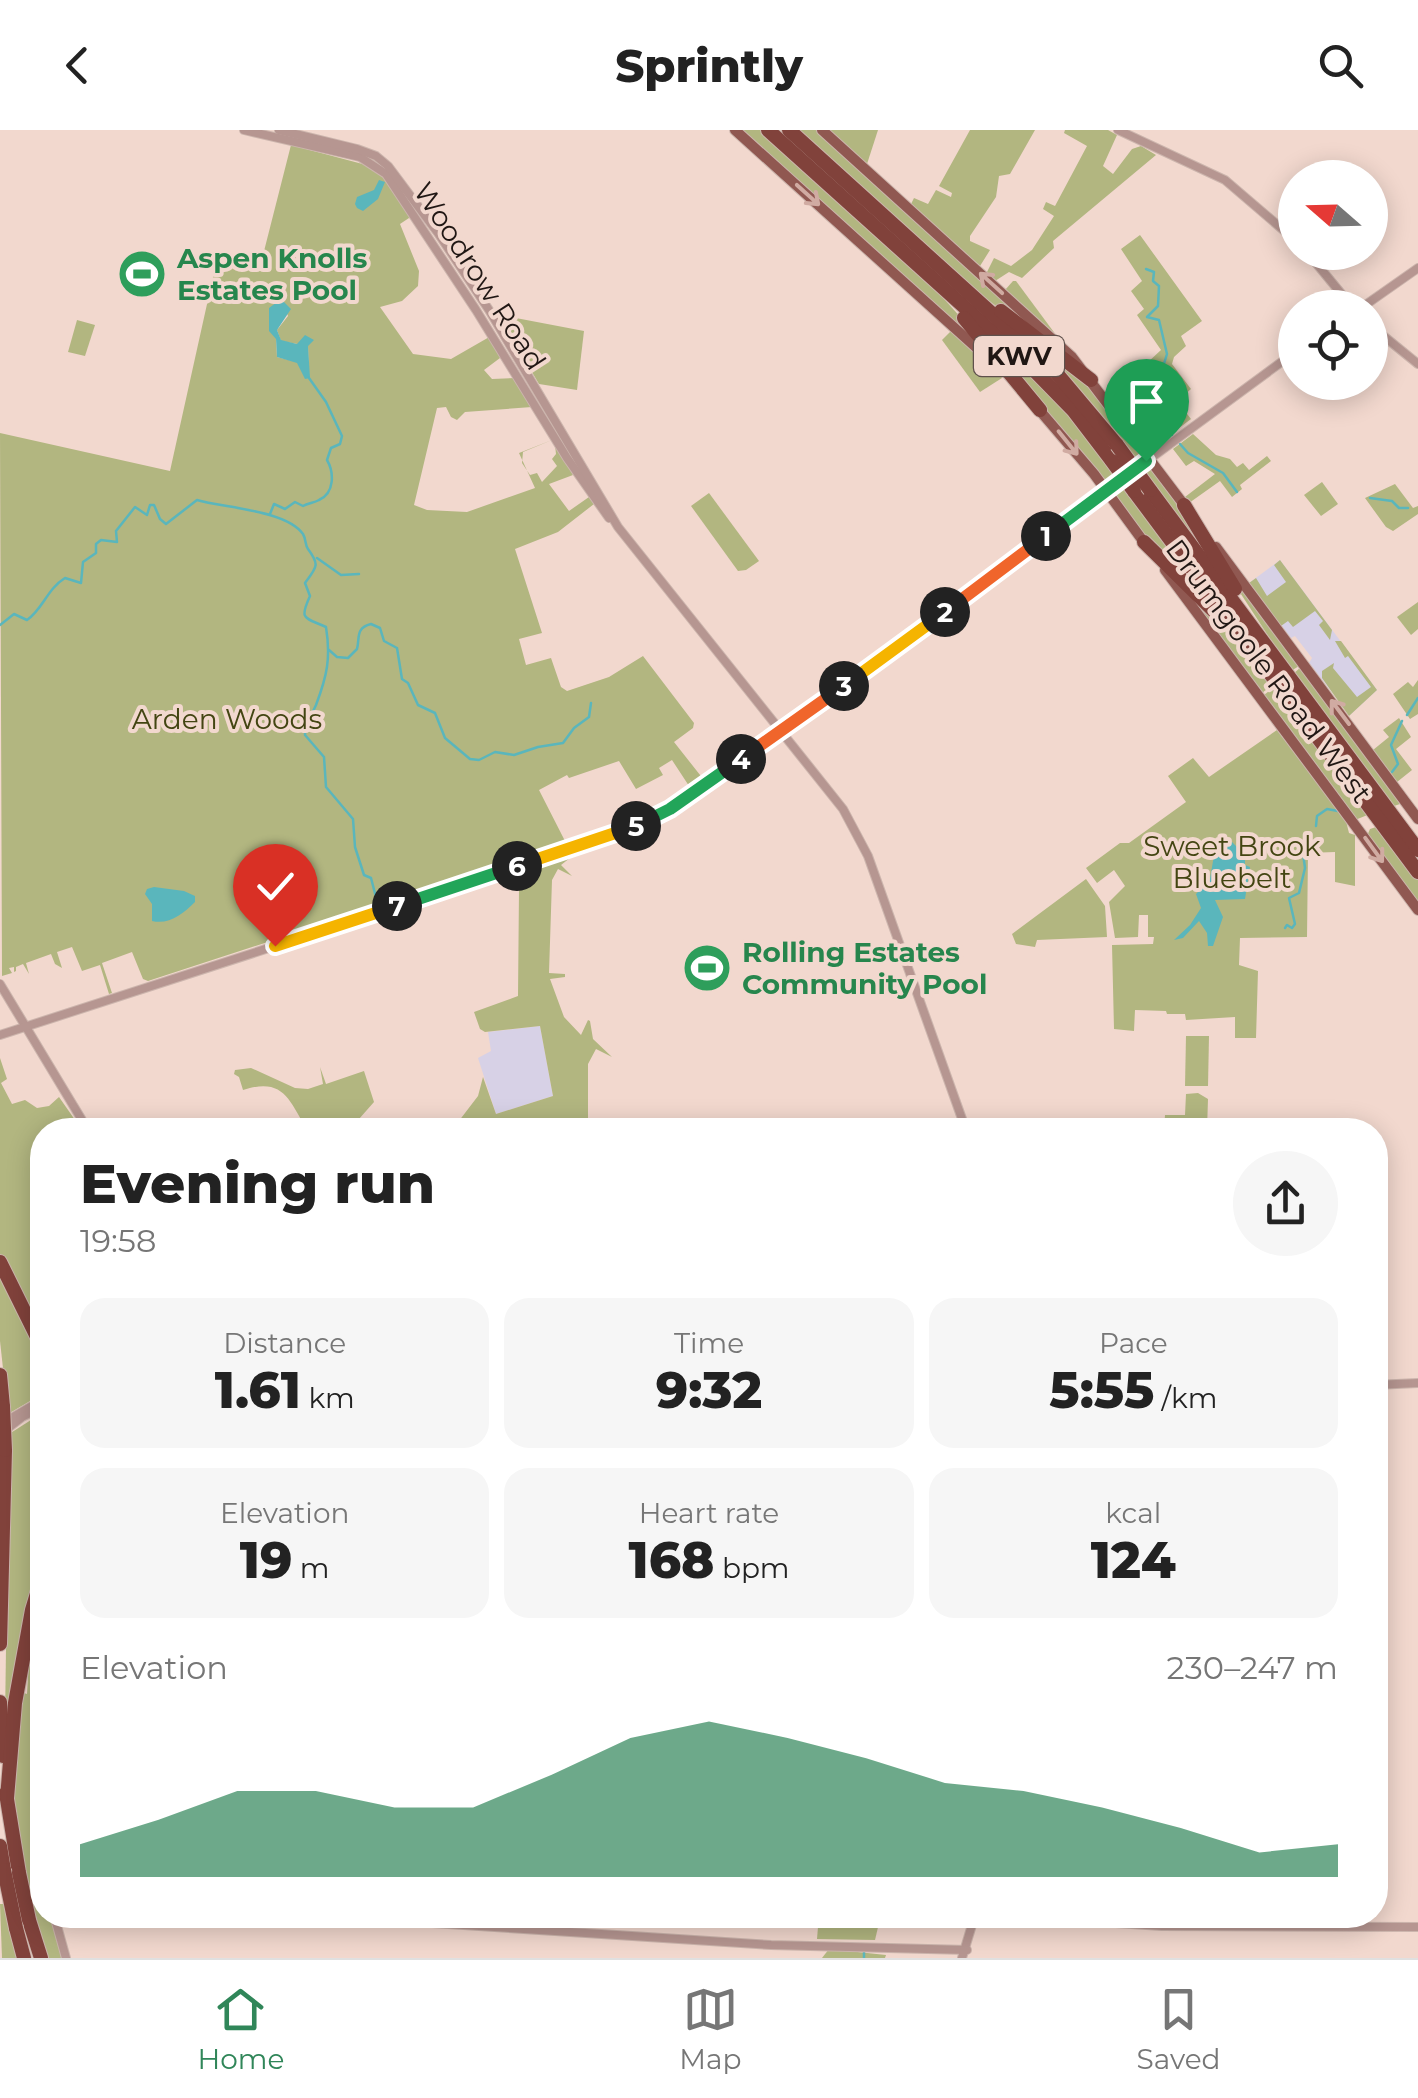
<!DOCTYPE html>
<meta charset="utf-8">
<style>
:root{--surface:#fff;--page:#f6f6f6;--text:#222;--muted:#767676;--line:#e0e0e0;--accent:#308659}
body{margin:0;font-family:Montserrat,sans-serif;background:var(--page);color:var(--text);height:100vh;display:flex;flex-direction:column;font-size:38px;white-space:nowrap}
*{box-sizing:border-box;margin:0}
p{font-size:32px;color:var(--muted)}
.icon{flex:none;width:55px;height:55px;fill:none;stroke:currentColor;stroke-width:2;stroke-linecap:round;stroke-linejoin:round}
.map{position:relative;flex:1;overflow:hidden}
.drawer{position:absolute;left:30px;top:988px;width:1358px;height:810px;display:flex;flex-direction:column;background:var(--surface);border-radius:40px;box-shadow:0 5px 25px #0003}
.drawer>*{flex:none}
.needle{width:65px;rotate:290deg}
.fabs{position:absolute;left:1278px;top:30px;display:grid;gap:20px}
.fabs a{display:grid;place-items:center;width:110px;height:110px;border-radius:50%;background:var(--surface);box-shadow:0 5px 25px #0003;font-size:50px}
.pin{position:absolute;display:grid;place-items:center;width:85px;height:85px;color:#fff;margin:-102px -42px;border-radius:50% 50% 50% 0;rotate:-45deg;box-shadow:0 0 10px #0007}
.pin .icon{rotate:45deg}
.km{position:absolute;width:50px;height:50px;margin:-25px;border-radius:50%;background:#222;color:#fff;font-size:28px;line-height:50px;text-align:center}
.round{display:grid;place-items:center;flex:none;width:105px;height:105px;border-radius:52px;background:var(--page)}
.overview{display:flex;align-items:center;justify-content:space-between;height:170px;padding:0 50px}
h1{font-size:55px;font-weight:800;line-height:75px}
.stats{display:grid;grid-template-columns:repeat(3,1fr);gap:15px;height:170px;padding:10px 50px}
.stats div{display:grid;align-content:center;border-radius:25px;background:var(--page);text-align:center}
.stats b{font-size:50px;font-weight:800}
.stats small{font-size:28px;font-weight:400}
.stats p{font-size:28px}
.chart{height:280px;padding:20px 50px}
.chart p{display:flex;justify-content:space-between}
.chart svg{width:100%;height:180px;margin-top:10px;fill:var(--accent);opacity:.7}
header{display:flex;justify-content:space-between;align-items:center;height:130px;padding:0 50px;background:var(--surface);font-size:45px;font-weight:800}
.tabs{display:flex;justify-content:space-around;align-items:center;height:140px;border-top:2px solid var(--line);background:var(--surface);font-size:28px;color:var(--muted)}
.tabs a{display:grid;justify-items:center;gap:5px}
.tabs .on{color:var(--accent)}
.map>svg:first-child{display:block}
.education{fill:#d7d1e6}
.green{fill:#b2b680;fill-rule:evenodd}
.water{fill:#5ab6bc}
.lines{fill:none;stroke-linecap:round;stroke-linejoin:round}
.stream{stroke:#5ab6bc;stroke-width:2.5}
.minor-casing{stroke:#ccb5ad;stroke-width:10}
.major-casing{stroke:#ccb5ad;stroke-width:12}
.highway-casing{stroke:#ccb5ad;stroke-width:16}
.minor{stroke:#b69691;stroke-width:8}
.major{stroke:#905851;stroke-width:10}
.highway{stroke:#81423b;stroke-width:14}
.highway-bridge-casing{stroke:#ccb5ad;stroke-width:16;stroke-linecap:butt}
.highway-bridge{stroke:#81423b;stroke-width:14}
.oneway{stroke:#d0aba2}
.split-1-casing{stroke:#fff;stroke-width:20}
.split-2-casing{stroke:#fff;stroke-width:20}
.split-3-casing{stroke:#fff;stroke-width:20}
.split-4-casing{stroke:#fff;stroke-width:20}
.split-5-casing{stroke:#fff;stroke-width:20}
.split-6-casing{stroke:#fff;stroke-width:20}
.split-7-casing{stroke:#fff;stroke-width:20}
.split-8-casing{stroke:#fff;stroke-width:20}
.split-1{stroke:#22a559;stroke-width:12}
.split-2{stroke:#f0652b;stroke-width:12}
.split-3{stroke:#f5b400;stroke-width:12}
.split-4{stroke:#f0652b;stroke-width:12}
.split-5{stroke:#22a559;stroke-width:12}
.split-6{stroke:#f5b400;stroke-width:12}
.split-7{stroke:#22a559;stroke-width:12}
.split-8{stroke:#f5b400;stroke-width:12}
.labels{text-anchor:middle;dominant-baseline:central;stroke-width:8;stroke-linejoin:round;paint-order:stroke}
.shield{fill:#f2d8ce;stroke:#5f514c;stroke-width:2.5}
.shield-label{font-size:25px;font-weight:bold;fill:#201714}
.leisure-label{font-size:28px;font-weight:bold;fill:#27864d;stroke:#f2d8ce;text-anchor:start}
.street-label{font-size:28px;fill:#201714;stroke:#f2d8ce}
.park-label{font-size:28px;fill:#434512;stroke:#f2d8ce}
</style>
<header><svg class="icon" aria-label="back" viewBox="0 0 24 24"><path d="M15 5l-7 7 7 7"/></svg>Sprintly<svg class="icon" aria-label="search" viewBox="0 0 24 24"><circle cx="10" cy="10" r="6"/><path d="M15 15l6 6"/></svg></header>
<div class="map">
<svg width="1418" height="1828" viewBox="0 0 1418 1828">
<rect width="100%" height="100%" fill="#f2d8ce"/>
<g class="education">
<polygon points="1280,430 1377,560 1350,585 1309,533 1312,528 1295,506 1291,508 1249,453"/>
<polygon points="540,896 553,966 496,984 478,928 491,921 488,902"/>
</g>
<g class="green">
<polygon points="741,0 762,0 915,137 1014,246"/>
<polygon points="796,0 817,0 1062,223 985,168"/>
<polygon points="827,0 878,0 867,34 865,34"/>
<polygon points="970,0 1035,0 1010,44 999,46 996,67 970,106 970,111 990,120 980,136 911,74 914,68 928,74 936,60 951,67 952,63 939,56"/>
<polygon points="1065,0 1108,0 1117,5 1103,36 1113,44 1132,19 1141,16 1156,25 1053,111 1054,118 1022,148 1009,142 995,151 986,144 994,128 1011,136 1032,120 1054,86 1043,79 1046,72 1055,76 1087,16 1064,3"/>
<path d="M291,15L370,36L382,44L412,86L400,94L419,141L418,156L402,171L380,177L413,224L451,229L491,206L504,225L484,240L492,249L517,248L532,277L465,282L457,290L451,287L446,277L437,278L414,375L427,380L467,382L535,358L519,323L552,310L523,322L522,333L530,345L537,343L542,352L557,336L552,329L556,324L555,315L573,345L549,354L569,381L589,367L594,374L558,402L515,419L542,503L519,509L526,535L551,528L561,557L567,561L609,547L643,526L694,593L693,598L674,612L704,650L691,659L672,630L659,638L663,645L636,659L619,631L569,648L567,645L539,660L565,711L562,716L148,851L143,849L132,822L102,833L112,863L109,864L100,835L82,841L72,817L57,822L62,838L55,834L51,824L26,833L29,844L23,834L16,837V841L14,842V837L9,838L12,843L2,846L0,303L170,341L217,129L261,133ZM281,169L288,186L277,200L281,211L308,216L309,248L297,232L277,227L276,209Z"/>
<polygon points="1140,105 1202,191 1181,206 1186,216 1174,227 1172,234 1191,259 1177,271 1191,289 1151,319 1121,281 1157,255 1147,233 1161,220 1137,185 1144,179 1131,161 1142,151 1121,119"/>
<polygon points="1013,151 1016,151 1056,205 1005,160"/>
<polygon points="991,175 1070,233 1143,324 1134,331"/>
<polygon points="966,183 1051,263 1117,344 1105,353"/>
<polygon points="505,186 584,201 577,260 539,254 502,191"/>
<polygon points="77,190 95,195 85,226 68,222"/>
<polygon points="951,201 997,241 1002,248 980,262 942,210"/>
<polygon points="1193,304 1216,325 1230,329 1237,337 1243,333 1249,340 1267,326 1271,331 1240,355 1242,359 1232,367 1220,351 1189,373 1185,367 1215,344 1194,331 1186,336 1173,319"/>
<polygon points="1151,338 1160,347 1229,453 1143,344"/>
<polygon points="1322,352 1338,374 1321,386 1304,365"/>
<polygon points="1395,354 1413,378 1418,376 1418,384 1393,401 1386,397 1365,368"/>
<polygon points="1127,356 1222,485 1159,424 1114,365"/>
<polygon points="709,363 759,431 746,440 738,441 691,376"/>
<polygon points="1211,418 1299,536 1291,541"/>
<polygon points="1280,430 1332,500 1330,510 1319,495 1323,491 1315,481 1293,497 1288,491 1281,496 1249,453 1256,448 1267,466 1286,452 1274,435"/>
<polygon points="1172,442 1225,493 1271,556 1262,563"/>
<polygon points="1418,472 1418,499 1411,505 1397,487"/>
<polygon points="1335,511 1341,511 1377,560 1349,586 1322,548 1322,541 1334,533 1333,538 1357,567 1371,557 1348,526 1345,528"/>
<polygon points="1301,537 1403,673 1391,677 1293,544"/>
<polygon points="1418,550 1418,584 1410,589 1393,564 1408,552 1413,557"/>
<polygon points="1273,558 1370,684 1355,690 1264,565"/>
<polygon points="1399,588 1411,607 1396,619 1412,640 1397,652 1373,620 1389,607 1383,600"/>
<polygon points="1277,600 1346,691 1349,703 1355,705 1355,756 1335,752 1335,722 1308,723 1307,807 1240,808 1239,835 1258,841 1256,908 1235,908 1235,887 1186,890 1185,884 1167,884 1166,881 1135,880 1134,901 1114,899 1112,815 1153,814 1154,807 1148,807 1148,785 1139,785 1138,807 1115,808 1109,772 1125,756 1114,740 1097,753 1086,738 1120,713 1129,713 1186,672 1168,646 1193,628 1209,647"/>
<polygon points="1379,696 1418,749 1418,774 1367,706 1370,699"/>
<polygon points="575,724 561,735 572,746 558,739 552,750 549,843 565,844 565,847 550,849 564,887 581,905 588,890 590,891 593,909 612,927 596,919 588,934 588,1000 452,1000 478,966 483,947 496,984 553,966 540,896 485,902 480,899 474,882 518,866 519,760 515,759 517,757 515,746 510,746"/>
<polygon points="1086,749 1105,776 1107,807 1037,810 1035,817 1016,814 1012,804"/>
<polygon points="710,823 724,843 723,846 699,855 692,842 695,833"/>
<polygon points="1186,906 1209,906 1208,956 1185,956"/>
<polygon points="0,928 7,949 1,953 12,974 25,970 37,978 49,976 59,967 82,1000 42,1000 42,1211 0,1128"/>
<path d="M320,937L326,954L364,941L374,972L359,989V996L364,1000H307C289,969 283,947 243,960L239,947L234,944L235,940L251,938L295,958L308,959L323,954Z"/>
<polygon points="1198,963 1208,969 1207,1000 1164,1000 1165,985 1185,985 1186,964"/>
<polygon points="0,1138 42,1229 42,1264 8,1284 0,1211"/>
<polygon points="42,1283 42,1429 9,1588 5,1590 9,1304"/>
<polygon points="42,1454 42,1648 36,1652 42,1698 42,1763 27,1762 14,1679 13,1643 24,1549 24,1563 27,1564 31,1497"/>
<polygon points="0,1774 5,1774 20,1828 2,1828"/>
<polygon points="30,1775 42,1775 42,1785 51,1785 63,1828 44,1828"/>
<polygon points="819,1785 875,1785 879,1793 875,1810 817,1809"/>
<polygon points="829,1819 886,1825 885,1828 822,1828"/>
</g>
<g class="water">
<polygon points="379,50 385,52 378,69 363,81 357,78 355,74 357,67 374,60"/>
<polygon points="281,169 291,179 277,200 281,210 297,214 305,205 314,210 308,216 310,248 305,249 297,233 277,227 276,209 269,201 269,178"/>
<polygon points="1224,711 1232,712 1245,725 1245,735 1250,737 1245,769 1215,770 1223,787 1213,816 1208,816 1207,803 1199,791 1183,808 1174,810 1190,795 1201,778 1196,764 1210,749 1215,719"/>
<path d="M154,757L184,761L195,766V772C183,784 169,795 152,791V774L145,764L147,759Z"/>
</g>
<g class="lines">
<g class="stream">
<path d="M1146,139L1154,142L1153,151L1159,156L1158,176L1147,187L1159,190L1167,224L1162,240C1176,263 1166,279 1172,305"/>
<polyline points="1180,314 1188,323 1223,343 1237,362"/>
<polyline points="1370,368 1392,371 1399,378 1408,378"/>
<path d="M270,384L274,374L285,379L295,372L303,376C308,373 314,373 319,370C335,363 334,342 327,330L331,318L340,314L342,306L326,272L309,248"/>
<polyline points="317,428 341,445 359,444"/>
<path d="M0,495L14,484L27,490C43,479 47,459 65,448L81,453L83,432L96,423V414L101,410L117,412L116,401L135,377L147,385L150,375H154L160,389L166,394L197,370C224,378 286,380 303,404C306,409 305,415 308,419C320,435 317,437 305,453L310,466C299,490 304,487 326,497C331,528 327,546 316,575C311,587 305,591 305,605L324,627L326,657L353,689L355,717L364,745L371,748L378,775"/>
<path d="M329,520L337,527L348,528L357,519C360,508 355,498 371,494L380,498L384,511L397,518L402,549L408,553L418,575L435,583L445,608L470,629L479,630L495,622L514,625L538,617L563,613L574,598L589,587L591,573"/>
<polyline points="1407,585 1418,568"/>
<polyline points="1392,642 1398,634 1391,615 1402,591"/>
<polyline points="1316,696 1317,686 1327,679 1338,681"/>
<polyline points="1285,798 1287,795 1292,798 1295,794 1289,768 1299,763 1305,738 1302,716"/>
<polyline points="864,1828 864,1822"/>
</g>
<g class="minor-casing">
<g id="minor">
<polyline points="244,0 360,27 386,44 476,180 567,328 609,388"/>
<polyline points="279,0 357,19 376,26 388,36 438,103 489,180 618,397 843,679 868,726 966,1000"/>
<polyline points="1118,0 1225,50 1295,110"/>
<polyline points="1307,122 1353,178"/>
<polyline points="1361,178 1418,138"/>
<polyline points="1370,195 1418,234"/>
<polyline points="1136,339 1295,222"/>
<polyline points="0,854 88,1000"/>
<polyline points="0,905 553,726 656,686 831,566 1125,347"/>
<polyline points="1375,1255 1418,1253"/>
<polyline points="3,1293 42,1270"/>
<polyline points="3,1302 22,1287 42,1277"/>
<polyline points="24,1769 42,1769"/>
<polyline points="54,1785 66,1828"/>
<polyline points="308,1785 771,1815 967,1820"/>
<polyline points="1049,1785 1085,1791 1162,1796 1418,1797"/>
<polyline points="962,1828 975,1785"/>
</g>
</g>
<g class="major-casing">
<g id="major">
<polyline points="735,0 999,238"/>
<polyline points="822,0 1072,227 1188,380"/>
<polyline points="1035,275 1094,344 1146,415"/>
<polyline points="1216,417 1418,689"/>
<polyline points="1165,440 1418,780"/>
</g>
</g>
<g class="highway-casing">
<g id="highway">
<polyline points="768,0 1031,237 1073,280 1112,331"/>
<polyline points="789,0 1053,239 1117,315"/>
<polyline points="1001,181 1091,250"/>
<polyline points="964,188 1040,280"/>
<polyline points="1150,360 1418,720"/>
<polyline points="1134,361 1418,742"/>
<polyline points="1184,375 1235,459"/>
<polyline points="1144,412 1218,485"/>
<polyline points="0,1132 42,1217"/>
<polyline points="0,1245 3,1277"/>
<polyline points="0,1514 5,1320"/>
<polyline points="0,1572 3,1626"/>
<polyline points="6,1663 19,1743"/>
<polyline points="7,1668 15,1573 32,1480 42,1447"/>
<polyline points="0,1716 4,1740"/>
<polyline points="29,1790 41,1828"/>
<polyline points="16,1798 24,1828"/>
</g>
</g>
<use href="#minor" class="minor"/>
<use href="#major" class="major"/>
<use href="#highway" class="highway"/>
<g class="highway-bridge-casing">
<g id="highway-bridge">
<polyline points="1117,315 1150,360"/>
<polyline points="1112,331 1134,361"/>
<polyline points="3,1277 5,1320"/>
<polyline points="4,1740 16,1798"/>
<polyline points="19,1743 29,1790"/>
</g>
</g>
<use href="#highway-bridge" class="highway-bridge"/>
</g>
<defs><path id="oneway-shaft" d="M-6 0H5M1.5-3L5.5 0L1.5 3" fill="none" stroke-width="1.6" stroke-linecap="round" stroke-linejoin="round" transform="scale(2.5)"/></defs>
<g class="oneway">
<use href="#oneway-shaft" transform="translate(808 65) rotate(42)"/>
<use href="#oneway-shaft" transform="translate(991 153) rotate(-138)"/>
<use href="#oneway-shaft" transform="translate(1068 313) rotate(51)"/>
<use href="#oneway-shaft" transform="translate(1340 582) rotate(-127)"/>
<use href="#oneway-shaft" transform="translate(1374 720) rotate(54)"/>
</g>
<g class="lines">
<g class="split-1-casing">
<polyline id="split-1" points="1046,406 1146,331"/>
</g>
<g class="split-2-casing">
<polyline id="split-2" points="945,482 1046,406"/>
</g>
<g class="split-3-casing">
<polyline id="split-3" points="844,556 945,482"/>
</g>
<g class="split-4-casing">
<polyline id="split-4" points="741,629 844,556"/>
</g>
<g class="split-5-casing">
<polyline id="split-5" points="636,696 670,679 741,629"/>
</g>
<g class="split-6-casing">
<polyline id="split-6" points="517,736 636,696"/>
</g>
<g class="split-7-casing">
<polyline id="split-7" points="397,776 517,736"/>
</g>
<g class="split-8-casing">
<polyline id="split-8" points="275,816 397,776"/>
</g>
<use href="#split-1" class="split-1"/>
<use href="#split-2" class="split-2"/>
<use href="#split-3" class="split-3"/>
<use href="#split-4" class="split-4"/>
<use href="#split-5" class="split-5"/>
<use href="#split-6" class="split-6"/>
<use href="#split-7" class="split-7"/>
<use href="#split-8" class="split-8"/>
</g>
<defs>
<g id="stadium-disc" transform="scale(2.5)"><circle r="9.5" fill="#2e9e5b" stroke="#f2d8ce"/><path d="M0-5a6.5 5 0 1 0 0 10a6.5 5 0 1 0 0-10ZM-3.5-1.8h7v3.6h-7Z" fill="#fff"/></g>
</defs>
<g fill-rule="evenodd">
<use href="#stadium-disc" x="142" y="144"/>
<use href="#stadium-disc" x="707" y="838"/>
</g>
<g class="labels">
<rect class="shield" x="974" y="206" width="90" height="40" rx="8"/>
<g class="shield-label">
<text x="1019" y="226">KWV</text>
</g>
<g class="leisure-label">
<text x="177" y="128">Aspen Knolls<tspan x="177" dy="32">Estates Pool</tspan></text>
<text x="742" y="822">Rolling Estates<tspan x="742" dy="32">Community Pool</tspan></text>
</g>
<g class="street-label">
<text transform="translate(480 146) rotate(57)">Woodrow Road</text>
<text transform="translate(1269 541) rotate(53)">Drumgoole Road West</text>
</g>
<g class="park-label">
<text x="227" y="589">Arden Woods</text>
<text x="1232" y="716">Sweet Brook<tspan x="1232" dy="32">Bluebelt</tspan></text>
</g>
</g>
</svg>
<div class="fabs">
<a><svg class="needle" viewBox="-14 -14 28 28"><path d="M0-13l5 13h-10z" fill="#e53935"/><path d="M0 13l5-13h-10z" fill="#767676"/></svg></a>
<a><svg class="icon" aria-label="locate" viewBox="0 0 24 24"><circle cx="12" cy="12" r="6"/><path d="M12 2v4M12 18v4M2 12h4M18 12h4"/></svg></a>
</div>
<div class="pin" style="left:1146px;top:331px;background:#1e9e55"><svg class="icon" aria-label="arrive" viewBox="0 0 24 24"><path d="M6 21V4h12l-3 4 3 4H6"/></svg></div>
<div class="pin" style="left:275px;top:816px;background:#d93025"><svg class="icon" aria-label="check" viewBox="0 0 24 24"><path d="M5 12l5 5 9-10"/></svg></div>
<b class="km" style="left:1046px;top:406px">1</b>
<b class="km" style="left:945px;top:482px">2</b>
<b class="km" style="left:844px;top:556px">3</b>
<b class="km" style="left:741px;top:629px">4</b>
<b class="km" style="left:636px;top:696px">5</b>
<b class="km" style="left:517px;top:736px">6</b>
<b class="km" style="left:397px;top:776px">7</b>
<section class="drawer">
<div class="overview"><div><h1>Evening run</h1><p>19:58</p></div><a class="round"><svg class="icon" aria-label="share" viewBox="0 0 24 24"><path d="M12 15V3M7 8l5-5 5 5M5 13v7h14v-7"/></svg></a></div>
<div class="stats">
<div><p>Distance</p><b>1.61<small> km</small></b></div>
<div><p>Time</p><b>9:32</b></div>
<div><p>Pace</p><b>5:55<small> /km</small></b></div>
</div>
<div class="stats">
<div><p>Elevation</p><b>19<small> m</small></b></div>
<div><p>Heart rate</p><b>168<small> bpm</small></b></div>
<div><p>kcal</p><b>124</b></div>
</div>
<div class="chart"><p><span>Elevation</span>230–247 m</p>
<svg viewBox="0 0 160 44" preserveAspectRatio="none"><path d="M0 44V36L10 30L20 23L30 23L40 27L50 27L60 19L70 10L80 6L90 10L100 15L110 21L120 23L130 27L140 32L150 38L160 36V44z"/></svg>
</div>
</section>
</div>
<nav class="tabs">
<a class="on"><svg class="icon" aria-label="home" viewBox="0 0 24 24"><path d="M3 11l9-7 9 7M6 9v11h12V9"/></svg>Home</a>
<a><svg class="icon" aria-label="map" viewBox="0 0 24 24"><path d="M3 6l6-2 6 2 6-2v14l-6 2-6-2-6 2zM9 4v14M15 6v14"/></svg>Map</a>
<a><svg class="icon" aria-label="saved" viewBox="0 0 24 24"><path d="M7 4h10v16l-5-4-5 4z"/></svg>Saved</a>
</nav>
